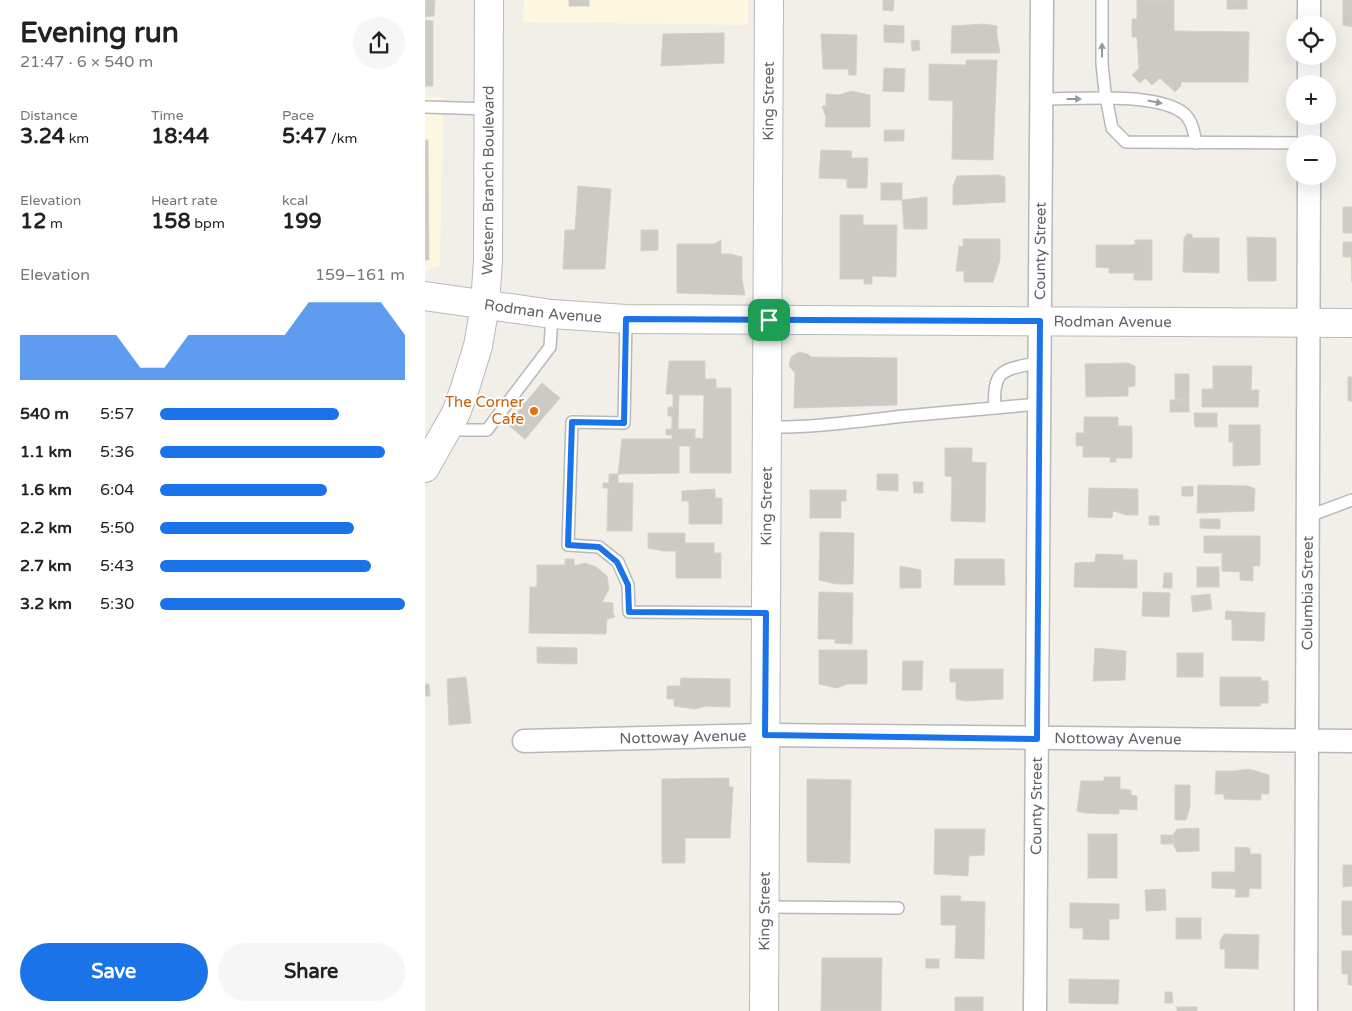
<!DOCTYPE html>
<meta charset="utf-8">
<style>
:root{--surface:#fff;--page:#f6f6f6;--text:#222;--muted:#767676;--accent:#1a73e8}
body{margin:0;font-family:"Varela Round",sans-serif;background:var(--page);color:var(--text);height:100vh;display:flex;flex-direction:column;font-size:19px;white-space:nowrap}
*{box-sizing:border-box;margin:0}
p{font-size:16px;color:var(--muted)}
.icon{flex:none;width:28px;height:28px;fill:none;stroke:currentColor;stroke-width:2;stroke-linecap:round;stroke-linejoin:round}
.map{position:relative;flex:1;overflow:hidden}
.details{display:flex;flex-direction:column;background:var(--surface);width:425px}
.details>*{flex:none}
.controls{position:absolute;left:861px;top:15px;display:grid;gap:10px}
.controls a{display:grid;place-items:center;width:50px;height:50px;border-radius:50%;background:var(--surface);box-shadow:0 5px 20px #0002;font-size:25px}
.pin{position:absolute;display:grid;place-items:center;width:42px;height:42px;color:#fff;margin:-21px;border-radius:10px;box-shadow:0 2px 8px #0006}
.round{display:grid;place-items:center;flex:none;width:52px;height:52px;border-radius:26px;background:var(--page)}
.headline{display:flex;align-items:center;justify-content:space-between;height:85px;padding:0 20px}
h1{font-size:28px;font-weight:700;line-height:38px}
.figures{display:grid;grid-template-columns:repeat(3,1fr);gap:8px;height:85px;padding:5px 20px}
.figures div{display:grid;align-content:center}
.figures b{font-size:21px;font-weight:700}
.figures small{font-size:14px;font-weight:400}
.figures p{font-size:14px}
.chart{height:140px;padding:10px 20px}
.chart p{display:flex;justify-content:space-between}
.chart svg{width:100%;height:90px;margin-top:5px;fill:var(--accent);opacity:.7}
.action{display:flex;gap:10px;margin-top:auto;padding:10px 20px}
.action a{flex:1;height:58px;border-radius:30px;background:var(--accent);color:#fff;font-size:20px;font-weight:700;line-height:58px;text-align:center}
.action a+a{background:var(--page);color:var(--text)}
ul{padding:0 20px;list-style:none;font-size:16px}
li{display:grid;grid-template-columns:80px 60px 1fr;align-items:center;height:38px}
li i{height:12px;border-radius:6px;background:var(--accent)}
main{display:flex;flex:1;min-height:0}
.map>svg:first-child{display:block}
.commercial{fill:#fef7e0}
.building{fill:#cccac5;stroke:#d6d1c6;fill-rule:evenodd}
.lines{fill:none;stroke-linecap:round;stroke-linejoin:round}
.lane-casing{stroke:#b5b8bc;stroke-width:14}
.street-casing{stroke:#b5b8bc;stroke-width:25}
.secondary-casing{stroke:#b6babf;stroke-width:30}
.lane{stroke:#fff;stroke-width:11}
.street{stroke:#fff;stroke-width:22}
.secondary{stroke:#fff;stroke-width:28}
.oneway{fill:#979a9d}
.route-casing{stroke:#fff;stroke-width:10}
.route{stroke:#1a73e8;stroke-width:6}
.food-dot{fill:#e8710a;stroke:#fff;stroke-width:2}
.labels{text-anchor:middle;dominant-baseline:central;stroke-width:4;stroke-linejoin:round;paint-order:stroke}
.street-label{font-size:15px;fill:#5f6368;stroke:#fff}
.food-label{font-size:15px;fill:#c56008;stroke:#fff;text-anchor:end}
</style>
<main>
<section class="details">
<div class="headline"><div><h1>Evening run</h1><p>21:47 · 6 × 540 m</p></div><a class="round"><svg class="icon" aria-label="share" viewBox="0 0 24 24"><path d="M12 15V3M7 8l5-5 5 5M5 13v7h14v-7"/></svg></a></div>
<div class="figures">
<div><p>Distance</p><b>3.24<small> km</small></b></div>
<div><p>Time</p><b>18:44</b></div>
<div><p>Pace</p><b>5:47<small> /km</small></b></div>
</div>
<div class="figures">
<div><p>Elevation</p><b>12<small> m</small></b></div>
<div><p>Heart rate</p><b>158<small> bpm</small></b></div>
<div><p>kcal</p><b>199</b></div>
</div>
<div class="chart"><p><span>Elevation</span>159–161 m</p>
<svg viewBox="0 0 160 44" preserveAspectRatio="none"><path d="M0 44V22L10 22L20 22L30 22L40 22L50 38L60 38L70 22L80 22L90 22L100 22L110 22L120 6L130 6L140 6L150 6L160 22V44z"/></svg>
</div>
<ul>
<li><b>540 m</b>5:57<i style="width:73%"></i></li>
<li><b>1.1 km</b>5:36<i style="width:92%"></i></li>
<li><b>1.6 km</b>6:04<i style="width:68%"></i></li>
<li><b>2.2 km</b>5:50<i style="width:79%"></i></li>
<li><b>2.7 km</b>5:43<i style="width:86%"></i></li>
<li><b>3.2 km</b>5:30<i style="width:100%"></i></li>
</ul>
<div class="action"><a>Save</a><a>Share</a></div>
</section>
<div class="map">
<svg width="927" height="1011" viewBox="0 0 927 1011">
<rect width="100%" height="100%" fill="#f1efe8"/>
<g class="commercial">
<polygon points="99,0 323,0 323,25 98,22"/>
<polygon points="0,96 18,97 15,265 0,272"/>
</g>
<g class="building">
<polygon points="0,0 10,0 9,16 0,17"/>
<rect x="144" y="0" width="20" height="6"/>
<polygon points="458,0 469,0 468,11 458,10"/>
<polygon points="712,0 749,0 749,31 824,32 823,82 756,82 756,86 750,92 735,78 727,85 720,78 715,83 707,75 714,68 712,37 707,37 707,19 712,19"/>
<rect x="802" y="0" width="20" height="9"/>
<polygon points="918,0 927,0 927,27 918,25"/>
<polygon points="0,20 8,21 8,86 0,86"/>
<polygon points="559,24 572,26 572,36 575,53 526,53 527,26"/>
<polygon points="459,25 479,26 479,43 459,42"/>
<polygon points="299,33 299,63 236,66 238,34"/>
<polygon points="396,34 432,35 431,75 424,75 423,69 398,69"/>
<polygon points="494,40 495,50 487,51 486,41"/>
<polygon points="541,60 572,60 568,160 527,159 528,101 504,100 504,64 541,65"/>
<polygon points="459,68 480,69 479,92 458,91"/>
<polygon points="426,91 445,95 445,127 400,127 401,117 397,106 401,106 401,94 414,95"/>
<rect x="459" y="130" width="20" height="11"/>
<polygon points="0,140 3,140 4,260 0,260"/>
<polygon points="396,150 427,151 426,158 443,158 442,188 422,188 422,179 394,178"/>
<polygon points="573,175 580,177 580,202 528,205 528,186 532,176"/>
<rect x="456" y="183" width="21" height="17"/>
<polygon points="153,186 186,189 180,269 138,269 140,230 150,230"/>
<polygon points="502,197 502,229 479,229 477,200"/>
<rect x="918" y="207" width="9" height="26"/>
<polygon points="415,215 438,215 438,225 472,225 471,277 447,276 447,284 439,284 439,279 415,279"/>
<polygon points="216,230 233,230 233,250 216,251"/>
<polygon points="762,234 767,234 767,238 794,238 794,273 758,272 759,238"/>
<polygon points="822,237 851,238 851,281 823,281"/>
<polygon points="538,239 575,239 575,260 568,282 539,282 539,271 531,271 534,246 538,247"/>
<polygon points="296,240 296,254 306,254 317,257 317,279 320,295 252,293 252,244 290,244"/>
<polygon points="710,240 727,240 727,280 709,280 709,273 684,273 684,268 671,267 671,245 710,245"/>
<polygon points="918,242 927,242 927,282 926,257 918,257"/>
<polygon points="374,352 383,354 386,357 472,358 472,405 369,408 370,373 364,366 365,362 366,357"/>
<path d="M244,361H280V379H291V388H306V473H265V446H254V473L193,474L197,439H247V435H241V429H247V416H243V407H248V394H241ZM254,395H279L278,439L270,438V429H253Z"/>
<polygon points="703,363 710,366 710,386 703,387 703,396 661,397 660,364"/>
<polygon points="788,366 827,366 826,390 834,390 833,407 777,407 777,389 788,389"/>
<rect x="750" y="374" width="14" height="26"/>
<rect x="923" y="377" width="4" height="24"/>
<polygon points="117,383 135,398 100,439 82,424"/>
<rect x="745" y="400" width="19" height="12"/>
<polygon points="769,413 792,413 792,427 770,427"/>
<polygon points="659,417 693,417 693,426 707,426 707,458 691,458 691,462 685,462 685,457 658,457 658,446 651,446 651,433 659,433"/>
<polygon points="804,425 835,425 835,465 808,466 808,442 804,442"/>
<polygon points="520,448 547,448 547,462 561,463 560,522 526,521 527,477 520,476"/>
<polygon points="184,474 193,474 193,483 208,483 207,531 182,531 183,488 178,488 178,483 184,483"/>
<polygon points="452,474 473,474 473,491 452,490"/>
<polygon points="488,482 498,482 498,493 489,493"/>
<polygon points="773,485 823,486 830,489 829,511 772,513"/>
<polygon points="768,486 768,496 757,496 757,487"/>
<polygon points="664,488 713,489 713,515 702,515 688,511 687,518 663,517"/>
<polygon points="290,489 290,498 297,498 297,524 264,524 264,501 257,501 257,491"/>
<polygon points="385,490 421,490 421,501 416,501 416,518 385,518"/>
<rect x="724" y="516" width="10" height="9"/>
<polygon points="775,519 795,519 795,529 775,528"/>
<polygon points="395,532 429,533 428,584 411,584 394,580"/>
<polygon points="223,533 260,533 260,543 289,543 289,553 296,553 296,578 251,578 251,551 238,551 223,548"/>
<polygon points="779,536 835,536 835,566 828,566 828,581 815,580 815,572 797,571 797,553 779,553"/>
<polygon points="671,554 698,555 698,560 712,560 712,588 649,587 650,563 670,562"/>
<polygon points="140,559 149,559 149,566 160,563 171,567 182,576 184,589 177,602 188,603 188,613 190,617 182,619 181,634 104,633 105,587 112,587 112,565 140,565"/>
<polygon points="530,559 579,559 580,585 529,585"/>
<polygon points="475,566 496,570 496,588 475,588"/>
<rect x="772" y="567" width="22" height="20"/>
<polygon points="739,573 747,573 747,588 738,588"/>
<polygon points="394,592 428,593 427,644 410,643 410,639 393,639"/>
<polygon points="718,592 745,593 744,617 717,616"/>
<polygon points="785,594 787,609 768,612 766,596"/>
<polygon points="801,611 840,613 839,641 807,640 807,620 800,619"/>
<polygon points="112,647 152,648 152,664 112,663"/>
<polygon points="670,648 701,651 700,680 668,681"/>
<polygon points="394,650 442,650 442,684 422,684 412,688 394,684"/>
<rect x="752" y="653" width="26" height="24"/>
<polygon points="478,661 498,661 497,690 477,690"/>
<polygon points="525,669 578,669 578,699 541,701 531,699 531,682 525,682"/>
<polygon points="41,677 46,723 24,725 22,679"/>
<polygon points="795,677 836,677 836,681 843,681 843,703 835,703 836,706 795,706"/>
<polygon points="256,678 305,679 305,707 281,706 270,709 249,706 249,699 242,699 242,686 255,686"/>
<polygon points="0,684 4,684 5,696 0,696"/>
<polygon points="824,769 844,775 844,794 836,794 836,800 799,799 799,794 790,794 791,771 809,771"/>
<polygon points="679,777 695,777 695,789 706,790 706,795 712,796 712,810 694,809 694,814 660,813 652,811 656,781 679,781"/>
<polygon points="304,778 304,787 308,787 305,838 260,838 260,863 237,863 237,779"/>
<polygon points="382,779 426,780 425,863 382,862"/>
<polygon points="750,785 765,785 765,807 761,820 750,820"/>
<polygon points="774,828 774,851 752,852 748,844 748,835 752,829"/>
<polygon points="510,829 560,829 559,855 544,856 543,876 509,874"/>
<rect x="663" y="834" width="29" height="44"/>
<rect x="736" y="835" width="12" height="9"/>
<polygon points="810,847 825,848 825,854 836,854 836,889 824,888 824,897 810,897 811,889 787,888 787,872 810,872"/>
<polygon points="918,865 927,865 927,886 918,887"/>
<polygon points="740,889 741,910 721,911 720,890"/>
<polygon points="516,896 536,896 535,901 560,902 559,959 530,958 531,925 516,925"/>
<rect x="917" y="901" width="10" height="34"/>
<polygon points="645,903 694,904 694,919 684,919 684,940 658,939 658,928 645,928"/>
<rect x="751" y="918" width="25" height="21"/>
<polygon points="799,934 834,935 833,969 800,968 800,949 795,949 795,941"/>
<polygon points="917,951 927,951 927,985 923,985 923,974 917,974"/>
<polygon points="397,958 457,958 456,1011 396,1011"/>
<rect x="501" y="959" width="13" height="9"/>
<polygon points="644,979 694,980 693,1004 644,1003"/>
<polygon points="740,992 747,992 748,1003 740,1003"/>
<rect x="530" y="997" width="28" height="14"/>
<rect x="752" y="1007" width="20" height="4"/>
</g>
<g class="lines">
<g class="lane-casing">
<g id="lane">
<polyline points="677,0 677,64 680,92 687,128 701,142 884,143"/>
<path d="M617,99C653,99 728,92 757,112C767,119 769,132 771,143"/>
<polyline points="0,107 63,109"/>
<polyline points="201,319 199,423 147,422 143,545 174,547 193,562 203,585 204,612 341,613"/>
<path d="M570,408C567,367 580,370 615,362"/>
<path d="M343,427C389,428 434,421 480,416C525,412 570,408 614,404"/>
<polyline points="22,430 62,430 125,347 127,314"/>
<polyline points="884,516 927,500"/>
<polyline points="339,907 473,908"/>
</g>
</g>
<g class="street-casing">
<g id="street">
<polyline points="884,24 884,0"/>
<polyline points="884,56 884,84"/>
<polyline points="884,116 884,144"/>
<path id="s1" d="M99,741L340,735L927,741"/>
<path id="s2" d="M610,1011L617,0"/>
<path id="s3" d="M881,1011L884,176"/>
</g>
</g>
<g class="secondary-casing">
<g id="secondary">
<path id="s4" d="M0,296L127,314L201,319L927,323"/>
<path id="s5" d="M0,468L31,413L40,388L53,346L60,305L63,260L64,0"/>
<path id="s6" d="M339,1011L344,0"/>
</g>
</g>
<use href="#lane" class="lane"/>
<use href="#street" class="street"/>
<use href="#secondary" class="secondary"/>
</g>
<defs><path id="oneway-solid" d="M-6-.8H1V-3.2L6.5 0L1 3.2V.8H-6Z" transform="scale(1.25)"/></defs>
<g class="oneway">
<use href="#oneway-solid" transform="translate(677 50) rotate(-90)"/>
<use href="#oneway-solid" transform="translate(649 99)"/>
<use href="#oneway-solid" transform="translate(730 102) rotate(12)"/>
</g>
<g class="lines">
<g class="route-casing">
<polygon id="route" points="201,319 615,321 612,739 340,735 341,613 204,612 203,585 192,562 174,547 143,545 147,422 199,423"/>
</g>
<use href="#route" class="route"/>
</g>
<circle class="food-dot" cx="109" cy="411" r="5"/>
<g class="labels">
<g class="street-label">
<text stroke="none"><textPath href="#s6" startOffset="910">King Street</textPath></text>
<text stroke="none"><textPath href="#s5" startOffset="300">Western Branch Boulevard</textPath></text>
<text stroke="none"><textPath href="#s2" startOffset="760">County Street</textPath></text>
<text stroke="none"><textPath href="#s4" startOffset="119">Rodman Avenue</textPath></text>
<text stroke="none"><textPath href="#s4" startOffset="689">Rodman Avenue</textPath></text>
<text stroke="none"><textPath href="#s6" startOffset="505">King Street</textPath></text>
<text stroke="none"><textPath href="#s3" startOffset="418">Columbia Street</textPath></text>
<text stroke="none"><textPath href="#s1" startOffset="159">Nottoway Avenue</textPath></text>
<text stroke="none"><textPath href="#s1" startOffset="594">Nottoway Avenue</textPath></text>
<text stroke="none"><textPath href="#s2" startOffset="205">County Street</textPath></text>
<text stroke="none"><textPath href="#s6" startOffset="100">King Street</textPath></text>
</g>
<g class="food-label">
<text x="99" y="402">The Corner<tspan x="99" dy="17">Cafe</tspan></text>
</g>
</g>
</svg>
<div class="controls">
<a><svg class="icon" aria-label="locate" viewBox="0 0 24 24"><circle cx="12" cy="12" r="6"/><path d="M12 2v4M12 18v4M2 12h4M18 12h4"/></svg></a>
<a>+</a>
<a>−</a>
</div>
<div class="pin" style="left:344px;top:320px;background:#1e9e55"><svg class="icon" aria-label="arrive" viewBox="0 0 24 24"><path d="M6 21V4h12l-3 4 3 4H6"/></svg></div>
</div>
</main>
